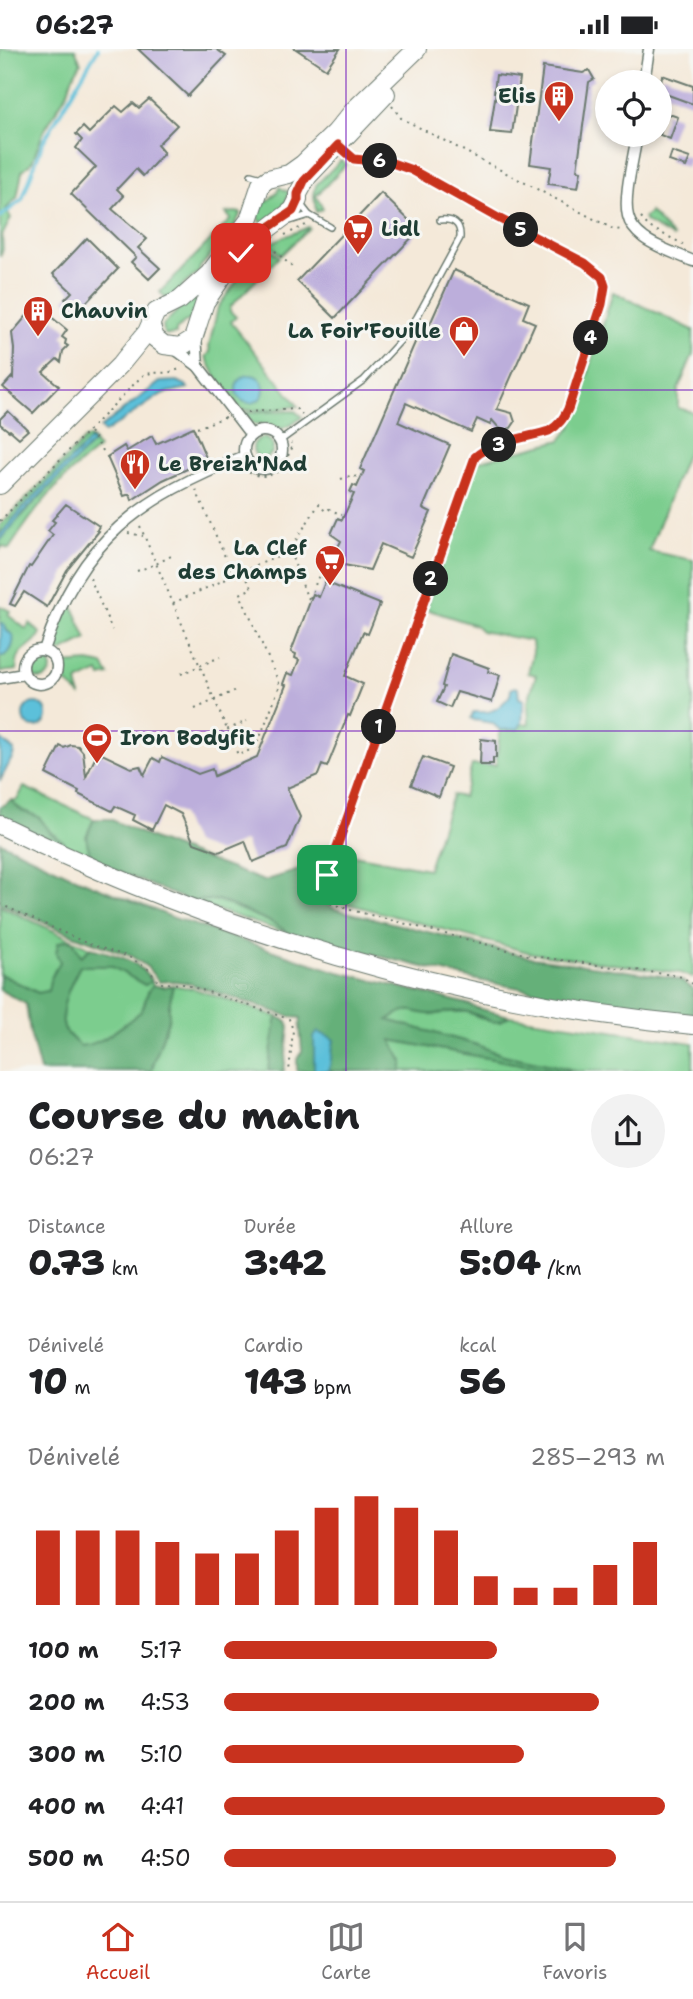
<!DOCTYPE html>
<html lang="fr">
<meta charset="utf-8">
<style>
:root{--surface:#fff;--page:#f2f2f2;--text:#202124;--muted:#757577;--line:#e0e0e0;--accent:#c8321e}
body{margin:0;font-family:"Shantell Sans",sans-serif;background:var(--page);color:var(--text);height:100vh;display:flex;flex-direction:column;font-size:26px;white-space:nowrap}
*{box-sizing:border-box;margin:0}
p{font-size:23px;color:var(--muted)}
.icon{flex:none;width:38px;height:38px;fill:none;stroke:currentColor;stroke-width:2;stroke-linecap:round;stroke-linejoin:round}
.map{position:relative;height:1022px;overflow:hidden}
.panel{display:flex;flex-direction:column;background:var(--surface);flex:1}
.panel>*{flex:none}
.fabs{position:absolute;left:595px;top:21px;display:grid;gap:14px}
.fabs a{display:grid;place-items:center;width:77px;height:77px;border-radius:50%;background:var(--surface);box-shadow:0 4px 10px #0003;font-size:35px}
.pin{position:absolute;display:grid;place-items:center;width:60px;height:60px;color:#fff;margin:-30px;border-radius:14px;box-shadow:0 4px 10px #0006}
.km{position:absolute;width:35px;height:35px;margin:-18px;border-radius:50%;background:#222;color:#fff;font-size:19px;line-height:35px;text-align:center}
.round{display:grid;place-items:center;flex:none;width:74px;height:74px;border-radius:37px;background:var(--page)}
.overview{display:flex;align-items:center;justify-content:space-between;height:119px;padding:0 28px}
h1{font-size:38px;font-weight:800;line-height:52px}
.figures{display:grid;grid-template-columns:repeat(3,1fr);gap:10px;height:119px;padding:7px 28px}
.figures div{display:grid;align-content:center}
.figures b{font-size:35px;font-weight:800}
.figures small{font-size:19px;font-weight:400}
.figures p{font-size:19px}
.chart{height:196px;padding:14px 28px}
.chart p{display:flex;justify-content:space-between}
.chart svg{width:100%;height:126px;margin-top:7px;stroke:var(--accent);stroke-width:6}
ul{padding:0 28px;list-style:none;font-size:23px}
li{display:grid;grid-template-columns:112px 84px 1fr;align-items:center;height:52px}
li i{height:18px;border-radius:9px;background:var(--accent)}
.status{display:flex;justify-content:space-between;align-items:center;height:49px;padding:0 35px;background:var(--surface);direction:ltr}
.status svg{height:19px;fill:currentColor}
.tab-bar{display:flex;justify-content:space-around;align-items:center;height:98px;border-top:2px solid var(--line);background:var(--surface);font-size:19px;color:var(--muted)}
.tab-bar a{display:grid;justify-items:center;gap:4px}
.tab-bar .selected{color:var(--accent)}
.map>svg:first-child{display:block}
.green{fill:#7ccd8e;stroke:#4e8561;stroke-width:2}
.forest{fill:#65b079;stroke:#427656;stroke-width:2}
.water{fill:#5cc0da;stroke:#3e7e87;stroke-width:2}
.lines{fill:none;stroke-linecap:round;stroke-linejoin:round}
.stream{stroke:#5cc0da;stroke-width:3.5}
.building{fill:#bcaedb}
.service-casing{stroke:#6a796e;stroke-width:8}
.minor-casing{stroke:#6a796e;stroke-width:13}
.primary-casing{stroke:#6a796e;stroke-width:20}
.path{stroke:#6a796e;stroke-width:2;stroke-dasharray:2 5;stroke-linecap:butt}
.service{stroke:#fff;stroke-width:5}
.minor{stroke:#fff;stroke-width:10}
.primary{stroke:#fff;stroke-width:18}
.route-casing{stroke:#fff;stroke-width:14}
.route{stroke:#c8321e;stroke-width:9}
.grid{fill:none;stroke:#7b2cbf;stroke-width:2;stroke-opacity:0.55}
.labels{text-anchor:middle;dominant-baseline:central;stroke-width:6;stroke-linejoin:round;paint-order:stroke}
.poi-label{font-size:21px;font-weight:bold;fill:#1f3d34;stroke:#f6f6f2;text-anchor:start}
</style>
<div class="status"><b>06:27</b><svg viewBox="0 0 49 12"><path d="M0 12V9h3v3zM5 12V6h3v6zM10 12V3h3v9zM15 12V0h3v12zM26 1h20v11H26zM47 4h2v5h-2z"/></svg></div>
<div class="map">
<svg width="693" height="1023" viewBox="0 0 693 1023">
<rect width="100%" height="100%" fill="#f6f6f2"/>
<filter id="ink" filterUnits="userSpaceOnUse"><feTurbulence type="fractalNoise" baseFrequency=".0143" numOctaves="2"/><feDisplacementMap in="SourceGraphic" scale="14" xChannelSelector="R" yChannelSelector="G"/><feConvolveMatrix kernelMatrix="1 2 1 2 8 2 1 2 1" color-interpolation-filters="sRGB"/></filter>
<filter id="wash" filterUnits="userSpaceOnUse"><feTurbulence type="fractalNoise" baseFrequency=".00686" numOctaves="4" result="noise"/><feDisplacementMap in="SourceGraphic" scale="28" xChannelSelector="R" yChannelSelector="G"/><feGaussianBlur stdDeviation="1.57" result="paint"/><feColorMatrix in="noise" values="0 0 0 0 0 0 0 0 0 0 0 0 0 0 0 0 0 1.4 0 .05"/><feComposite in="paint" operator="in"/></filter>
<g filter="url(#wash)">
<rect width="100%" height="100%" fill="#f4e9d9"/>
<g class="green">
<polygon points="0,0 75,0 81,14 73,27 68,42 44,82 32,113 22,122 17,149 6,160 11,169 2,187 3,200 0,208"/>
<polygon points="341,111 346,115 316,147 323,160 316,163 314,146 316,136"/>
<path d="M279,138L288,143C290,155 273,169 263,175L257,167L265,152L269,151L278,142Z"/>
<polygon points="235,163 241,164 231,183 200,218 199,223 181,238 184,243 172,248 165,249 160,243 231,170 226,164"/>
<polygon points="650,163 674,189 646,173 644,169"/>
<path d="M308,178L309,179L281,206L270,195C281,187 295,185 308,178Z"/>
<polygon points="267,197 279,208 230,258 230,262 236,268 231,273 298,357 272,361 241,361 215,326 206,308 210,303 209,297 218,258 242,225 250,219 256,207"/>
<polygon points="613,243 693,281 693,305 678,341 678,359 693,363 693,388 649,502 693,511 693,929 680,924 531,904 334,851 331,845 343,804 428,820 452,746 463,748 472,716 496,716 500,681 518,680 522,674 529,675 528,653 536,626 528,624 533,603 532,592 481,582 475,576 426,560 476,413 561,391 572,377"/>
<polygon points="192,247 199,254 190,271 187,272 176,281 176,285 167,286 164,284 163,276"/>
<polygon points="295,362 302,368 293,375 281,380 267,375 253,375 244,364"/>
<path d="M89,388L92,390L98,400C60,429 35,460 9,500L2,497L0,501V492L13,476L93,393L90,391L20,462L0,486V476L86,389Z"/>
<circle cx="263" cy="399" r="10"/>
<path d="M72,556L87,590L61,603L56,600C54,586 61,566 72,556Z"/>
<path d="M0,557L10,562L8,566L26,580L30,574L40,584V586C30,601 15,599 17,621L0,623V608H3L10,584L7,582L4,575H0Z"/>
<circle cx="40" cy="619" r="11"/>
<polygon points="88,613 103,616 109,626 101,628 99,623 77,633 80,646 63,631 64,615"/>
<polygon points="24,738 94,770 86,787 93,812 63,798 56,786 51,784 39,768 23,762 14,756 11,751 17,751"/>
<polygon points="217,851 271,873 293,886 189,852"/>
<path d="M0,857L91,899L81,907L79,904C57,914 53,918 48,942L38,944L0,925Z"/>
<path d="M80,917H111L145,936L152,932L153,936C145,943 147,951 142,961C140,964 107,989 101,991C94,995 88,996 80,997C75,992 67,986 64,979C57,959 71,934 80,917Z"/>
<polygon points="173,936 195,940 278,968 268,1022 151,1023 169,968 169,957"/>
<polygon points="413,961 432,966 448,963 468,963 486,971 500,973 509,967 693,994 693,1022 575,1022 566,1019 503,1006 474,995 387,971 399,963"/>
<polygon points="390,991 557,1022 401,1022 403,1012"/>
</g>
<g class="forest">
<polygon points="11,751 15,756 23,762 39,768 51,784 64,793 63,798 0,768 0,758"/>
<path d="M94,770H110L155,791L264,832L312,817L321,799L331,802L319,846L325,854L335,860L534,909L670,928L682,932L693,940V968L644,963L477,931L293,886L271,873L218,851L189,852L93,812C85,791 84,791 94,770Z"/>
<path d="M0,793L78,830L174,869L335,922L468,955L477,959L509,967C489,980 487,967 468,963C458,960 445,964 435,965C413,967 413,953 388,971L474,995L503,1006L566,1019L575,1022H557L391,991L403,1013L401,1022H297V1010L302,1002L300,979L301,969L291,968L188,934L174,932L159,933L147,918L131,907L73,886L0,854Z"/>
<path d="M65,891L73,892L81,907L91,899C113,905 139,910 152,932L145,936L111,917H80C71,934 58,960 64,979C67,986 75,992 80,997C88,996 94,995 101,991C107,989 140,964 142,961C147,951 145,943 153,936L165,938L173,936L169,957V968L151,1022H40L30,984L26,955L0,941V925L38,944L48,942L50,931L60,913L56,904L58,894Z"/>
<polygon points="278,968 287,972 289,978 284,1022 268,1022 276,972"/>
</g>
<g class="water">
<circle cx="250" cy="340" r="14"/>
<polygon points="177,332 186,336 188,339 162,345 104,384 100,379 160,333"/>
<polygon points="90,391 93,394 23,464 0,492 0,486 20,462"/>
<path d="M1,574L4,575L7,582L13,586C15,596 10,606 0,608Z"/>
<path d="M515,638L518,639L519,649L524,651L522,674L518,680L500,681L492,674L474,671L471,669L474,663C486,663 493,664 502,655C508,649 511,648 511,640Z"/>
<circle cx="35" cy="666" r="12"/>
<polygon points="0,690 14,701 13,707 0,732"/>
<polygon points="318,983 330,988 334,991 329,1022 314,1022 314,988"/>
</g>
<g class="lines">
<polyline class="stream" points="0,168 22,151 43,93 98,0"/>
</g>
<g id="blocks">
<g class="building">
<polygon points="138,0 216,0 226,7 188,47"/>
<polygon points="296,0 340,0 326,20"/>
<polygon points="543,18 583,24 589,21 594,30 589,33 577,121 581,122 578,139 548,135 551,118 530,115"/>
<polygon points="496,26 520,29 512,85 490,83 496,43 494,43"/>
<polygon points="662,26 693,37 693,55 660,43"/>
<polygon points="149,50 177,76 157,96 164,104 143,127 136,120 117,140 124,147 112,160 147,190 138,199 160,219 149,230 131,213 136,208 71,145 96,118 76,99 82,91 76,85 83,78 89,84 116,57 123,63 133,54 139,59"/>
<polygon points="666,64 678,68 670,90 660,86"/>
<polygon points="672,103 690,109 686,118 669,112"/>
<polygon points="381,144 419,181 335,269 297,232"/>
<polygon points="87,189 118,220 78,262 65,250 72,243 53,225"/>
<polygon points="454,221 529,254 523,269 535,274 497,360 512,364 515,373 511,379 505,381 499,379 492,371 490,376 477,370 471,383 406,354 398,373 450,396 423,459 431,463 411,508 381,495 370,521 339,515 335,509 336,502 341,492 331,485 338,469 342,471 354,445 350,443 353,436 357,438 364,422 360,420 420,282 426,284"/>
<polygon points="43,261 67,281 62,288 66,291 65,295 68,297 63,302 61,313 57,310 43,323 59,337 33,364 3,338 12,328 13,329 14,300 12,284 30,263 36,268"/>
<polygon points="8,362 28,381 19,389 10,381 9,382 0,375 0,370"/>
<polygon points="193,378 207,411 163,431 132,451 130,445 124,447 107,408 124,397 127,402 152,387 156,395"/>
<polygon points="66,455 99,477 97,481 99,482 67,521 47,558 24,543 15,557 10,555 29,517 31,518 53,486 48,482 55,473 52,471"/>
<polygon points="325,533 380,555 368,585 363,583 345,627 363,635 350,667 348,666 327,718 322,716 318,726 287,739 300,768 287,799 253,813 245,792 219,803 194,794 181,765 164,756 152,781 133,771 135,766 115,757 112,762 78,745 79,742 46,725 60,697 64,699 71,696 78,697 83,703 86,728 98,703 131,719 140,717 144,726 153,709 160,713 162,708 198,725 212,720 214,727 257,708 286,636 283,635 287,624 293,626 299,611 295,609 296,605 291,603 313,545 319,548"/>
<polygon points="451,605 489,619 488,623 500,626 492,653 457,643 450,659 437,653 444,638 442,637"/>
<polygon points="481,690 496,692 496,709 493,709 493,715 489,715 489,716 480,716"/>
<polygon points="423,708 450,718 439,748 411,736"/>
</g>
</g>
</g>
<g filter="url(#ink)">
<use href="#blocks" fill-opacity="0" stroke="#6a796e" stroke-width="2"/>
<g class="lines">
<g class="service-casing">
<g id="service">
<polyline points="251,126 262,129"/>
<polyline points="309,166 330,178"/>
<polyline points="290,172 309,166 299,153"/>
<path d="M280,392L364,331L401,291L417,268L460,189C461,174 453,170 440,171"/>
</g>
</g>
<g class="minor-casing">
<g id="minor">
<polyline points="644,33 649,0"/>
<path d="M637,86C634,107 623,148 628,167C630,176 636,183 644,189C658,199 677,205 693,212"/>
<polyline points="196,285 198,317"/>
<polyline points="172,298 198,317 251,386"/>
<circle cx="263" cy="401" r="19"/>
<circle cx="40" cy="618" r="17"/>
<path d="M44,601C81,490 140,449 245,407"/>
<polyline points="0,629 24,625"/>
</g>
</g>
<g class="primary-casing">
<g id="primary">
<polyline points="151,277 155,289 164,296 180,298 193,290 205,253 227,221 257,188 293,161 298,151 298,145 308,127 386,45"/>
<polyline points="0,436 120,316 147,283 156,263 180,251 209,225 249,171 261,135 268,130 289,125 303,115 335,84 354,61 417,0"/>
<path d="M0,776C217,882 452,953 693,976"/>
</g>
</g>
<g class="path">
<polyline points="392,57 401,69 615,181 622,180"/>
<path d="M347,105L353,110L362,112L392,114L412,121L498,169L585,214L602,228L605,237L602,255L564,370C540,396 499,385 475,408L326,826L324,846L330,854L351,861L532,907L672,926L682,928L693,935"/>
<polyline points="641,169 649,178 683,195"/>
<polyline points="285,186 308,175"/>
<polyline points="270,197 292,218"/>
<polyline points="247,363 296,360 302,366"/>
<polyline points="256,376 270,377 281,382"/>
<polyline points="197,379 225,368"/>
<polyline points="90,383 104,403"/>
<path d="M243,420C254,428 271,431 281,419C287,413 288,404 293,398L291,394"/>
<polyline points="341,430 350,427 358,428"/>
<polyline points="196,441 233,526"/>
<path d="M0,472L142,327C155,320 165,328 181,319"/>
<polyline points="140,477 238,706 248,702 259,691 280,636 240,545 252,539 243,523"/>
<polyline points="128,484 143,487"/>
<polyline points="290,503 307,548 310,550"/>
<polyline points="137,522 156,515 175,505"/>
<polyline points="90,529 112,581"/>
<polyline points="310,549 319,526 326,529 329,521"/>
<polyline points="173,554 289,502 319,455 325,462 329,460 342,466"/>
<polyline points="181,625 220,608"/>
<polyline points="195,660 234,642"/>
<polyline points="208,689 247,672"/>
<polyline points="0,855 86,894 129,908 148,920 159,934 184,935 289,970 293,981 289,1023"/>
</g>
<use href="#service" class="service"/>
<use href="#minor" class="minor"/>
<use href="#primary" class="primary"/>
</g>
</g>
<g class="lines" filter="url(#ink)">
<g class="route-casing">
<path id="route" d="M241,204L265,181L293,162L298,151V145L304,132L338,96L354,110L392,114L412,121L498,169L585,214L602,228L605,237L602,255L568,360C563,370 559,376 549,382C529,388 489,394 475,408L327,826"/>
</g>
<use href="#route" class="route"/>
</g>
<path class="grid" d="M346,0V1023M0,341H693M0,682H693"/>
<defs>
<g id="building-pin" transform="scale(1.575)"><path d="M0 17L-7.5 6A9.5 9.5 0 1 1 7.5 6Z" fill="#c8321e" stroke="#f6f6f2"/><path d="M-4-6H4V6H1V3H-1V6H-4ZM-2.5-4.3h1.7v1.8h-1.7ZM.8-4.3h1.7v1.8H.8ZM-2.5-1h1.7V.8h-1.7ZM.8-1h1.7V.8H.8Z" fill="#fff"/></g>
<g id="supermarket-pin" transform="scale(1.575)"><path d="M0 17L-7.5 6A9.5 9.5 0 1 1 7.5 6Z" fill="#c8321e" stroke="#f6f6f2"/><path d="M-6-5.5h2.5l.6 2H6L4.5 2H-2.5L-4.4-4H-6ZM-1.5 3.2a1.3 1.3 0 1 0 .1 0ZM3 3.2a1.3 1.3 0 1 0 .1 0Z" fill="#fff"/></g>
<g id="shop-pin" transform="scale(1.575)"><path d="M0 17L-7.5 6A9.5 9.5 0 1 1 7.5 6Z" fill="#c8321e" stroke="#f6f6f2"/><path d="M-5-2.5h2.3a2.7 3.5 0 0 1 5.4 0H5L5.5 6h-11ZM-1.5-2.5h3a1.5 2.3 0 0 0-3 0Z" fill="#fff"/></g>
<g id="restaurant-pin" transform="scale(1.575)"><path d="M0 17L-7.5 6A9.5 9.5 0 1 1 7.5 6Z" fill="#c8321e" stroke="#f6f6f2"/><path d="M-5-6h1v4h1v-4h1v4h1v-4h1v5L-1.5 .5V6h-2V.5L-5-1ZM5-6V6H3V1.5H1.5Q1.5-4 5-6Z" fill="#fff"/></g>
<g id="stadium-pin" transform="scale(1.575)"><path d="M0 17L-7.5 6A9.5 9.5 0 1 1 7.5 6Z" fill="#c8321e" stroke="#f6f6f2"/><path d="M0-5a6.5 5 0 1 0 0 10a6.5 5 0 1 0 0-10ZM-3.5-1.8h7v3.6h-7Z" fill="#fff"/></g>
</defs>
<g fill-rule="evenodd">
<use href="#building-pin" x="559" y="47"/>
<use href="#supermarket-pin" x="358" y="180"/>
<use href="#building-pin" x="38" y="262"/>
<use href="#shop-pin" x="464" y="282"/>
<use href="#restaurant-pin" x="135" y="415"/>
<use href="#supermarket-pin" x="330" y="511"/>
<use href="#stadium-pin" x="97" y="689"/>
</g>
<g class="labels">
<g class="poi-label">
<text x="536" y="47" text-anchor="end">Elis</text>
<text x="381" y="180">Lidl</text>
<text x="61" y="262">Chauvin</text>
<text x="441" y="282" text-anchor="end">La Foir'Fouille</text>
<text x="158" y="415">Le Breizh'Nad</text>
<text x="307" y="499" text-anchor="end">La Clef<tspan x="307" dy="24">des Champs</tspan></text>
<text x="120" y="689">Iron Bodyfit</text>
</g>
</g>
</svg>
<div class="fabs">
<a><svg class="icon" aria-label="locate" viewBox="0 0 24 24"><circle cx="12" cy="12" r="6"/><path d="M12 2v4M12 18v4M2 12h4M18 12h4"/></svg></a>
</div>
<div class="pin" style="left:327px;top:826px;background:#1e9e55"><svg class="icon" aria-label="arrive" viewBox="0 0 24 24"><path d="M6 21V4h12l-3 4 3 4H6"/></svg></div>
<div class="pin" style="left:241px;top:204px;background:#d93025"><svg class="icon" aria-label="check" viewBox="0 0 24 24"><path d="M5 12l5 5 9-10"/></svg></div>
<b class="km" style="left:379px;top:678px">1</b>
<b class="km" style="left:431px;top:530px">2</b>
<b class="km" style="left:499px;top:396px">3</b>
<b class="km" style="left:591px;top:289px">4</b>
<b class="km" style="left:521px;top:181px">5</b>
<b class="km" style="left:380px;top:112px">6</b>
</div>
<section class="panel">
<div class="overview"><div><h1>Course du matin</h1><p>06:27</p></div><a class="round"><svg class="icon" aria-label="share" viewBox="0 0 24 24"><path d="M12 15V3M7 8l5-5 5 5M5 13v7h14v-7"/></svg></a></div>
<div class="figures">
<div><p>Distance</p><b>0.73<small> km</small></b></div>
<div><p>Durée</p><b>3:42</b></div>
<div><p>Allure</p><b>5:04<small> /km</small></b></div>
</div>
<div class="figures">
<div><p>Dénivelé</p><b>10<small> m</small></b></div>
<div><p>Cardio</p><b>143<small> bpm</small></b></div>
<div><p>kcal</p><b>56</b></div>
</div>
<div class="chart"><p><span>Dénivelé</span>285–293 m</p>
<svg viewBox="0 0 160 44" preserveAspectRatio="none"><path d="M5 44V18M15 44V18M25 44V18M35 44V22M45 44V26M55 44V26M65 44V18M75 44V10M85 44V6M95 44V10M105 44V18M115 44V34M125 44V38M135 44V38M145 44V30M155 44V22"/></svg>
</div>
<ul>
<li><b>100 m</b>5:17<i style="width:62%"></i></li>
<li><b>200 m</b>4:53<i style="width:85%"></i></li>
<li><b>300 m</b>5:10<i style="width:68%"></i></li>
<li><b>400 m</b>4:41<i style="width:100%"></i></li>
<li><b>500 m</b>4:50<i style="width:89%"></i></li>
</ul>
</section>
<nav class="tab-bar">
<a class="selected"><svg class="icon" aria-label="home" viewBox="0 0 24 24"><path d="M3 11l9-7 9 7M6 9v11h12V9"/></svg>Accueil</a>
<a><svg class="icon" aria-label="map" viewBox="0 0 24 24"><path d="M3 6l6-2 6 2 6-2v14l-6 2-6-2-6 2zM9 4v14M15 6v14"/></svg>Carte</a>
<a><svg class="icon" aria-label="saved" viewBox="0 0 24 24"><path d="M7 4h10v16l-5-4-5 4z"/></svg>Favoris</a>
</nav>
